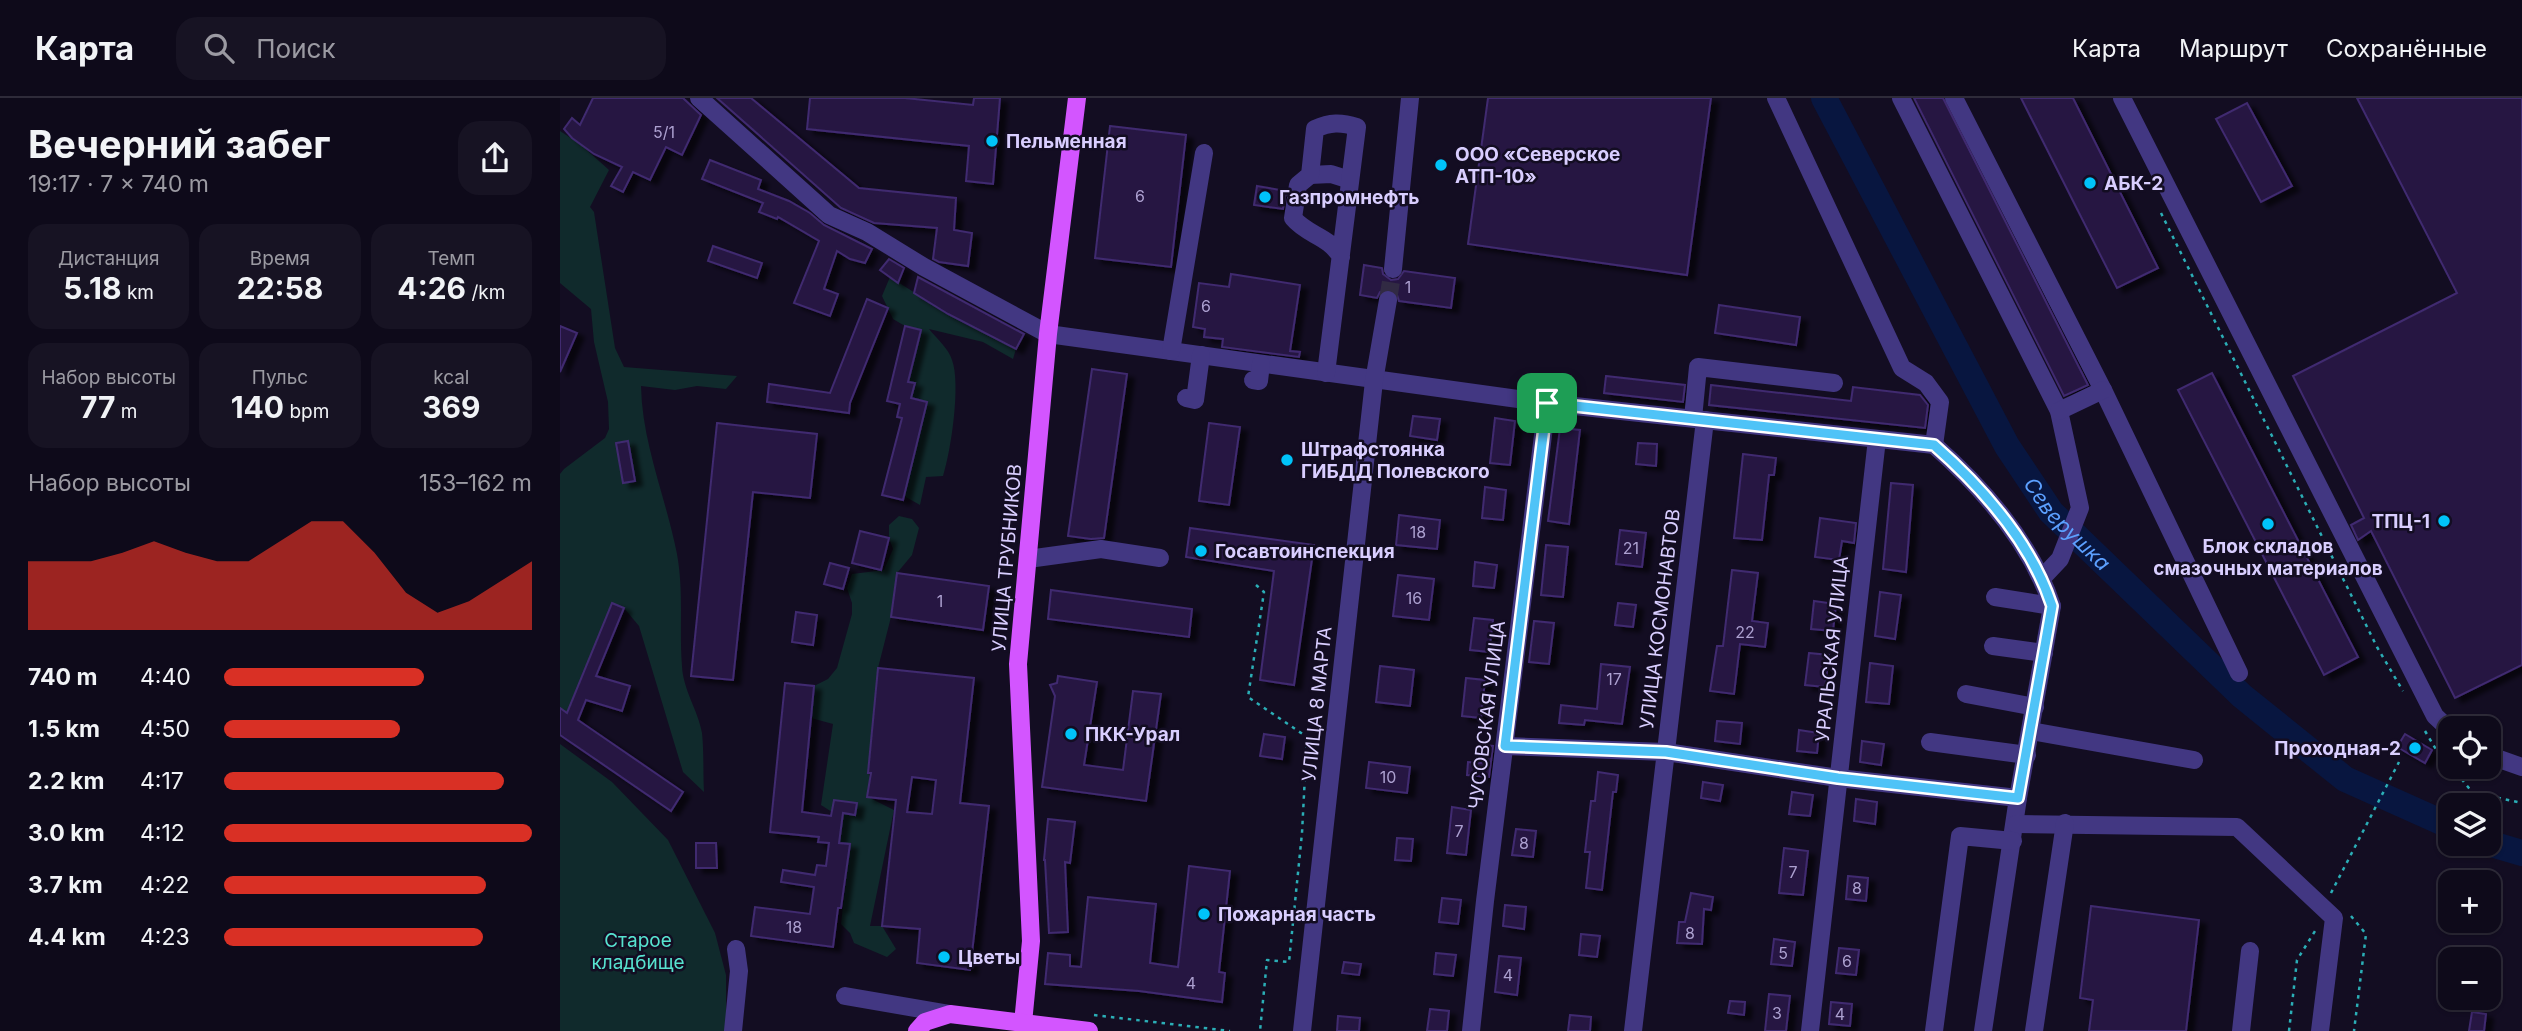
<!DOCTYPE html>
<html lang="ru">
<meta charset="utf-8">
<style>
:root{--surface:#0e0a1a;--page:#171323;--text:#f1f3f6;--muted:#9b9aa2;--line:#2e2b39;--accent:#d93025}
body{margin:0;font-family:Inter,sans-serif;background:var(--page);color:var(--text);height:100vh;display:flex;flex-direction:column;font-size:26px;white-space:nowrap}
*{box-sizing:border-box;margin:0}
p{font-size:23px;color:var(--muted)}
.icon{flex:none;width:38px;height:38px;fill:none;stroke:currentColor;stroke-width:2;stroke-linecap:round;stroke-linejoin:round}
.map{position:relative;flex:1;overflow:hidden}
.sheet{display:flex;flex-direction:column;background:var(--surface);width:560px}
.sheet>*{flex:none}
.controls{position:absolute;left:1878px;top:618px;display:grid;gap:14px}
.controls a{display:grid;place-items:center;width:63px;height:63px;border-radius:14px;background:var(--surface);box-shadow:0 2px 5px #0004,0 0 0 2px var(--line);font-size:35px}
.pin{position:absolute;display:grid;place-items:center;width:60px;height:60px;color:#fff;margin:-30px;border-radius:14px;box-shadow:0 4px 10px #0006}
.round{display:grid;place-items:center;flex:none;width:74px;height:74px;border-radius:21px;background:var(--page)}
.headline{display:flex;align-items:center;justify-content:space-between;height:119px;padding:0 28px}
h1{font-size:38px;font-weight:700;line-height:52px}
.metrics{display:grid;grid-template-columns:repeat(3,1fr);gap:10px;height:119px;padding:7px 28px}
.metrics div{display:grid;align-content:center;border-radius:18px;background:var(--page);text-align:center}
.metrics b{font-size:30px;font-weight:700}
.metrics small{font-size:19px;font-weight:400}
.metrics p{font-size:19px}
.chart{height:196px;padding:14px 28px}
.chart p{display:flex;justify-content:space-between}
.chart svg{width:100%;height:126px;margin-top:7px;fill:var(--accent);opacity:.7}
ul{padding:0 28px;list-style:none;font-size:23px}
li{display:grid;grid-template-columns:112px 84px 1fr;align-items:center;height:52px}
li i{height:18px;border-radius:9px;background:var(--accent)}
header{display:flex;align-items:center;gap:42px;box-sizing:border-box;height:98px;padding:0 35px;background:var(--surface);border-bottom:2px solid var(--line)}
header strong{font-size:33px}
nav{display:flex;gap:38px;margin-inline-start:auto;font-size:24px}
.search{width:490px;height:63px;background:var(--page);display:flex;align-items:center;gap:18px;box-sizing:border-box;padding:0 24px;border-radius:21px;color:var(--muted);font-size:26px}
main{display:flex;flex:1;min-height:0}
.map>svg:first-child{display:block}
.green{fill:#102a2c}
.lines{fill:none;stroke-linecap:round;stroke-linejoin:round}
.river{stroke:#081640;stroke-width:26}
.building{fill:#261843;stroke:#402a70;stroke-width:2;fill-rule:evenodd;filter:url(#shadow)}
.minor-tunnel{stroke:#312a43;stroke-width:18;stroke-dasharray:18 9;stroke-linecap:butt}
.path{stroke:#2baeb6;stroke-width:2.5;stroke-dasharray:3.5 5;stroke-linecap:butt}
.minor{stroke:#423782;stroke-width:18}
.major{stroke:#d355ff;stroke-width:18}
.route-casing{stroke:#fff;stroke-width:14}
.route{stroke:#4fc3f7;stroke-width:9}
.poi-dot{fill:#00c3f9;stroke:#130d22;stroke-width:2.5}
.labels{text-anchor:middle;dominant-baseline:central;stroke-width:5;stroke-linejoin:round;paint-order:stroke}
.number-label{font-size:16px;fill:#aca0d0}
.poi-label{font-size:19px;font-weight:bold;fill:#d9ceff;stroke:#130d22;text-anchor:start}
.street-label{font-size:19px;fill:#d9ceff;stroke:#130d22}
.park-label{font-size:19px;fill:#57e2cf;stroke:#130d22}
.water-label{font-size:21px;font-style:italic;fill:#5ca0ff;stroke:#130d22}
</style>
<header>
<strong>Карта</strong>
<div class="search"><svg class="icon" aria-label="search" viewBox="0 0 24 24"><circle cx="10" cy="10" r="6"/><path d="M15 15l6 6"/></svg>Поиск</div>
<nav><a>Карта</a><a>Маршрут</a><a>Сохранённые</a></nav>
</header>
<main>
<section class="sheet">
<div class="headline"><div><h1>Вечерний забег</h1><p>19:17 · 7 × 740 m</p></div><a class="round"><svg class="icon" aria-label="share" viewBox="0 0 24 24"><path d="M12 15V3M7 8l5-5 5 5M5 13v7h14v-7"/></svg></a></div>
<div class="metrics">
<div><p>Дистанция</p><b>5.18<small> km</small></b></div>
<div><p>Время</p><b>22:58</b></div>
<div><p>Темп</p><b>4:26<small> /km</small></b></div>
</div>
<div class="metrics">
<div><p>Набор высоты</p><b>77<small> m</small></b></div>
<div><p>Пульс</p><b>140<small> bpm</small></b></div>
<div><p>kcal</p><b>369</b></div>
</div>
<div class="chart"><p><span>Набор высоты</span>153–162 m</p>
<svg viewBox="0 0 160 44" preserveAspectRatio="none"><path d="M0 44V20L10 20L20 20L30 17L40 13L50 17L60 20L70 20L80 13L90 6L100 6L110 17L120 31L130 38L140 34L150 27L160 20V44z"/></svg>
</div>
<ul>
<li><b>740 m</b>4:40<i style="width:65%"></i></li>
<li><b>1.5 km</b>4:50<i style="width:57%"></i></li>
<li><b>2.2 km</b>4:17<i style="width:91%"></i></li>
<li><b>3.0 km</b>4:12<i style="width:100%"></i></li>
<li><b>3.7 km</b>4:22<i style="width:85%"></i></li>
<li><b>4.4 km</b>4:23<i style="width:84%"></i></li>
</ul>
</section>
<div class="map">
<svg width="1962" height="933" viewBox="0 0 1962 933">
<defs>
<filter id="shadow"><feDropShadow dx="7" dy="4.5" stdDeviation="2" flood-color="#0009"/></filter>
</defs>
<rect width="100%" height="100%" fill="#130d22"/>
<g class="green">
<path d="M0,33L20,46L49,72L30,109L34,114L55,250L64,269L177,278L166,291L137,288L115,292L81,288C82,345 106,400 117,456C124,495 119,530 122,568C123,592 138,612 142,635C144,654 143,675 144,694L123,674L79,528L64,510L52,506L9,616L2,612L0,614V376L4,371L45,340L49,331L48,304L34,244L31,211L0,185Z"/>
<path d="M330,179L388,216L456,251L453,261L423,244L369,231C376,240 389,251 392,262C401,286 391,353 383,378L366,379L360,407L344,398L367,305L351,300L355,286L348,284L345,228L333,221L322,198Z"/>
<polygon points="339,418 352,421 359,430 352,457 337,475 331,519 318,570 308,674 310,680 308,699 334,712 310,828 322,828 336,851 327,859 294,845 290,835 281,826 290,747 279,745 284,715 295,717 297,706 274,702 272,714 261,707 273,626 251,620 254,588 268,581 277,570 292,516 292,505 287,490 292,476 324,472 333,451 329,440 329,427"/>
<polygon points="0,646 52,684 108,742 155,835 166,877 166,933 0,933"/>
</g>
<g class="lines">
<g class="river">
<path id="s1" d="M1264,0L1447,348L1491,414L1682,598L1785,681L1890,728"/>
<polyline points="1928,745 1962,755"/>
</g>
</g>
<g class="building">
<polygon points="33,0 123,0 141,17 122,57 106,49 90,82 73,74 63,94 51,88 62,69 34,56 12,40 4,31 12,20 20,27"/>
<polygon points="157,0 191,0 299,90 396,100 394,132 412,135 408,168 379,164 373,161 377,130 314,125 281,110"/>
<polygon points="250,0 345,0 413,7 414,0 440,0 433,86 406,83 409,48 247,31"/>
<polygon points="928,0 1151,0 1127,177 908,146"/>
<polygon points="1354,0 1383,0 1528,287 1504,298"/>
<polygon points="1461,0 1513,0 1598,170 1557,190"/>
<polygon points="1797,0 1962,0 1962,567 1895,600 1811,433 1798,442 1791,427 1804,420 1733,278 1897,195"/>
<polygon points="1687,5 1732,88 1701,104 1656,21"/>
<polygon points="550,28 626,37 611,169 535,160"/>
<polygon points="150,62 201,82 198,91 229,103 250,115 264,127 312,151 305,165 290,161 277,153 264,191 278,196 270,218 234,205 259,143 218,119 217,121 199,114 203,105 142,81"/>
<polygon points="697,88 726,93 723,111 694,107"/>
<polygon points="153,148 202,165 197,180 148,163"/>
<polygon points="329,161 344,170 338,185 320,172"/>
<polygon points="804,167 822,170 823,176 831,182 838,181 844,173 895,180 891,210 839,203 836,194 829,191 820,194 817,200 800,197"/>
<polygon points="671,176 740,187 730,253 740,254 739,259 662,249 663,241 644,239 645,231 633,229 639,185 669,189"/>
<polygon points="358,179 464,236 456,251 388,216 354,195"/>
<polygon points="307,201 328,210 290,305 289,315 207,304 209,286 270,295"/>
<polygon points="1159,207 1240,219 1236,247 1155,235"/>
<polygon points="0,228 17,235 0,274"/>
<polygon points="345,228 361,232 348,284 355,285 351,300 367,304 343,402 322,397 342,320 337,319 340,306 327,303"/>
<polygon points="532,271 567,276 544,440 531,441 508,438"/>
<polygon points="1652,275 1798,559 1764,577 1618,292"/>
<polygon points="1046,278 1125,287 1123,304 1044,295"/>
<polygon points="1151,287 1291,303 1293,289 1360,297 1368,307 1365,330 1149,307"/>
<polygon points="853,318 880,321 877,342 850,338"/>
<polygon points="935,320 955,323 950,367 930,365"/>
<polygon points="157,325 257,336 250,400 193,394 173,582 131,578"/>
<polygon points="649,325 680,329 669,407 639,403"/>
<polygon points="1000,330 1020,332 1009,426 988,423"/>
<polygon points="68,343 75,383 63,385 56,345"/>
<polygon points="1078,345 1097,346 1096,368 1076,366"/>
<polygon points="1183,356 1216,360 1214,377 1209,377 1202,442 1174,440"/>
<polygon points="1331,385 1353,387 1346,474 1323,471"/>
<polygon points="925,389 946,392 943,422 922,420"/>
<polygon points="839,417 880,422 877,451 836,447"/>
<polygon points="1260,420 1296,425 1294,445 1282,443 1279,462 1255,459"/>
<polygon points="630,430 754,447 734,587 700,582 714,473 626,459"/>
<polygon points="1060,432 1086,435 1082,469 1056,466"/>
<polygon points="300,433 329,440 321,472 292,465"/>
<polygon points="986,447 1008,449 1003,499 981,497"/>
<polygon points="915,464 937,467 934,490 913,488"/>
<polygon points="270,465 289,470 283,491 264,486"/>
<polygon points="1172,472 1198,475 1192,523 1208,525 1205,549 1180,546 1174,596 1150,593 1157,548 1163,548"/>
<polygon points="337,475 429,488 423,532 331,519"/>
<polygon points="838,477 874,481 869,522 833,518"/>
<polygon points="491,492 632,511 629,539 488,521"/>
<polygon points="1320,494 1341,497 1335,541 1315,538"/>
<polygon points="1254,503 1276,506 1273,533 1251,531"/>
<polygon points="52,505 64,510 36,578 70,588 62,613 26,602 18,622 123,694 111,713 0,637 0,610 7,615"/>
<polygon points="1058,505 1076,507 1073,529 1055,527"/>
<polygon points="236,514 257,517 253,547 232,544"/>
<polygon points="914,520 933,522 929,554 910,552"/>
<polygon points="974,523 994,525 989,566 969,564"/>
<polygon points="1249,555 1269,557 1265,589 1245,587"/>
<polygon points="1310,565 1333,568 1329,606 1306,604"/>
<polygon points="1041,566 1070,569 1062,626 1025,622 1024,627 999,625 1001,607 1037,611"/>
<polygon points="820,568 854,572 850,608 816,604"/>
<path d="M318,570L414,580L400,705L429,708L410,872L357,865L360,831L322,828L336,702L307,699L311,675H308ZM352,679L376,682L372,716L347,714Z"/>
<polygon points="498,578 537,584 524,667 563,672 573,593 601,596 586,703 482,689 495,598 490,587 497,585"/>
<polygon points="906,580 925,582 921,620 902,618"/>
<polygon points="225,585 254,588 242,714 271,718 274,702 297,705 295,717 283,715 279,745 290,746 281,810 278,810 273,849 191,838 195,809 250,816 254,789 221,784 223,772 255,777 257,767 266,768 269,745 258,744 259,739 210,734"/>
<polygon points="1157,623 1182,625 1180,646 1155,643"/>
<polygon points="1239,632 1259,635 1257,655 1237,653"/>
<polygon points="704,636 725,639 722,661 700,658"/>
<polygon points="1845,636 1872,652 1865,665 1837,649"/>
<polygon points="1302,643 1324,646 1321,667 1300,664"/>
<polygon points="923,647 933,648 929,679 907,677 908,664 921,665"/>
<polygon points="809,664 850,669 847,695 806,690"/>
<polygon points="1038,674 1058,677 1056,694 1053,694 1042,792 1026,790 1030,754 1025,754 1031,703 1035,703"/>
<polygon points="1143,684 1163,687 1160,703 1141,700"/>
<polygon points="1232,694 1253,697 1250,718 1229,716"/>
<polygon points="1296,701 1317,704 1315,726 1294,723"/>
<polygon points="892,709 911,712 906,757 887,755"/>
<polygon points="488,721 515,724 510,765 505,764 508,834 489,835 485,762 484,762"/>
<polygon points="956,731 976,733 973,759 952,757"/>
<polygon points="837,740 853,741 851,763 835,762"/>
<polygon points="136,745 156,745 157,770 136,770"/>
<polygon points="1224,750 1248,753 1243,797 1219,795"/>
<polygon points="629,768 670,773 659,874 665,875 662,904 579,893 485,886 488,855 510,857 510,868 521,869 528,799 596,806 590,865 618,869"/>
<polygon points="1288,778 1308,780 1306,803 1286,801"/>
<polygon points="1131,795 1153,799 1151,812 1144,811 1142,846 1117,845 1119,824 1125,824"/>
<polygon points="882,800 901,802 898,826 879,824"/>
<polygon points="945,807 966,809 964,831 943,828"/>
<polygon points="1531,808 1639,822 1626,933 1529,933 1533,902 1520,900"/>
<polygon points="1021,836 1040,838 1037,859 1019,857"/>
<polygon points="1214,841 1235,844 1232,868 1211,866"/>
<polygon points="1279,850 1299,852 1296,877 1276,875"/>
<polygon points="876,855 896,857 893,878 874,876"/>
<polygon points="939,858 961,860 957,897 935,894"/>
<polygon points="784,864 801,866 799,877 782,875"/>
<polygon points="1209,896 1230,898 1226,933 1205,933"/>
<polygon points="1170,903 1185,904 1184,917 1168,915"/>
<polygon points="1271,904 1292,906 1290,928 1269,926"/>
<polygon points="870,911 889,913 887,933 867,933"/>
<polygon points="1912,914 1926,916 1924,933 1909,933"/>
<polygon points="1010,917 1031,919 1030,933 1008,933"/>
<polygon points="778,918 800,920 799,933 777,933"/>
</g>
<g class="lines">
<polyline class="minor-tunnel" points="828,202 833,171"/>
<g class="path">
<polyline points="1601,115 1817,549 1843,593"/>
<polyline points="696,487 704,494 688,599 747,639 742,735 729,864 707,862 700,933"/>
<polyline points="1865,633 1877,653 1890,668"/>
<polyline points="1891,668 1912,694 1962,705"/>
<polyline points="1771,795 1839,664"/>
<polyline points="1791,818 1806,836 1794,933"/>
<polyline points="534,917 670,933"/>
<polyline points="1729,933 1737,862 1755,833"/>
</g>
<g class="minor">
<polyline points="139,0 269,117 307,134 364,169 488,236 987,305 1374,347 1380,304 1366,285 1342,270 1216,0"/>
<polyline points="1341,0 1499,313 1520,410 1500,461 1483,479"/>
<polyline points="1394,0 1543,292 1679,575"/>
<polyline points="1562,0 1875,618 1890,632"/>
<polyline points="750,77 771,76 790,82"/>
<polyline points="833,171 850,0"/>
<polyline points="611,253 644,55"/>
<path d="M766,275L797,29C781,24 770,24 755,31L750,77L738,87L733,120C748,138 768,137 781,159"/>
<polyline points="693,282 699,283 701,266"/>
<polyline points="626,300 635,302 641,257"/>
<polyline points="1499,313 1543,292"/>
<polyline points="1133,320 1138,269 1274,285"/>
<path d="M1374,347C1424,391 1471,444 1492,508L1458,700L1423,933"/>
<polyline points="468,461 541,451 600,460"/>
<polyline points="1435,499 1492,508"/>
<polyline points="1433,548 1484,555"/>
<polyline points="1406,596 1475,609"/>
<polyline points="1471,633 1634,662"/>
<polyline points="1370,644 1467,657"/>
<polyline points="945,648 1106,654 1278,680 1458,700"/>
<polyline points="1928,657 1962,669"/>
<polyline points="1456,726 1677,729 1774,820 1760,933"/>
<polyline points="285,898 390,916"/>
<polyline points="173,933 179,873 176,851"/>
<polyline points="742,933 814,283 828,202"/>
<polyline points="911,933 925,803 987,305"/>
<polyline points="1073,933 1145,322"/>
<polyline points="1250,933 1317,341"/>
<polyline points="1374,933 1400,738 1453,743"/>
<polyline points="1474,933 1505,725"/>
<polyline points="1681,933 1690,853"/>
</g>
<g class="major">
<polyline points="463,925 471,843 458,566 488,236 517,0"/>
<polyline points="357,933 365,924 390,916 529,933"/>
</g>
</g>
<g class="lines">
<g class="route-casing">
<path id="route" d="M987,305L1374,347C1424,391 1471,444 1492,508L1458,700L1278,680L1106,654L945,648Z"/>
</g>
<use href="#route" class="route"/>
</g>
<g class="poi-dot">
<circle cx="432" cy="43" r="7"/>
<circle cx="881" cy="67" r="7"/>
<circle cx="1530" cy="85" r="7"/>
<circle cx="705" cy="99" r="7"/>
<circle cx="727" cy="362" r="7"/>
<circle cx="1884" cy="423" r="7"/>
<circle cx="1708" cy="426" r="7"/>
<circle cx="641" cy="453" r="7"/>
<circle cx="511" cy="636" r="7"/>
<circle cx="1855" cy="650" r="7"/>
<circle cx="644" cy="816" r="7"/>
<circle cx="384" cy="859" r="7"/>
</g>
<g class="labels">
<g class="number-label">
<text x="104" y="34">5/1</text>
<text x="580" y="98">6</text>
<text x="848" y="189">1</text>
<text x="646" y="208">6</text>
<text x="858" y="434">18</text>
<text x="1071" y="450">21</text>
<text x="854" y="500">16</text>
<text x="380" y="503">1</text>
<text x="1185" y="534">22</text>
<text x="1054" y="581">17</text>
<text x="828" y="679">10</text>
<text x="899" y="733">7</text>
<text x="964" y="745">8</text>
<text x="1233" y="774">7</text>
<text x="1297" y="790">8</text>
<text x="234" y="829">18</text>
<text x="1130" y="835">8</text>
<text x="1223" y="855">5</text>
<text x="1287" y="863">6</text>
<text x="948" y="877">4</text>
<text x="631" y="885">4</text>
<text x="1217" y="915">3</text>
<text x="1280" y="916">4</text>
</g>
<g class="poi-label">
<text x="446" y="43">Пельменная</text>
<text x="895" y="56">ООО «Северское<tspan x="895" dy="22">АТП-10»</tspan></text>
<text x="1544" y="85">АБК-2</text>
<text x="719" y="99">Газпромнефть</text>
<text x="741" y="351">Штрафстоянка<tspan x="741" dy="22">ГИБДД Полевского</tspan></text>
<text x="1870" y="423" text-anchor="end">ТПЦ-1</text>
<text x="1708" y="448" text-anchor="middle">Блок складов<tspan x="1708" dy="22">смазочных материалов</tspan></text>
<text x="655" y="453">Госавтоинспекция</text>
<text x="525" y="636">ПКК-Урал</text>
<text x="1841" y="650" text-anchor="end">Проходная-2</text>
<text x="658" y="816">Пожарная часть</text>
<text x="398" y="859">Цветы</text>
</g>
<g class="street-label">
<text transform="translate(447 460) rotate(-85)">УЛИЦА ТРУБНИКОВ</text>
<text transform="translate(1100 521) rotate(-83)">УЛИЦА КОСМОНАВТОВ</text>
<text transform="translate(1272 551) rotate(-84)">УРАЛЬСКАЯ УЛИЦА</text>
<text transform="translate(757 606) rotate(-84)">УЛИЦА 8 МАРТА</text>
<text transform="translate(927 617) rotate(-83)">ЧУСОВСКАЯ УЛИЦА</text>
</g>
<g class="park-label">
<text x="78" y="842">Старое<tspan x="78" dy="22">кладбище</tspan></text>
</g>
<g class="water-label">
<text stroke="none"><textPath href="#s1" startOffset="492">Северушка</textPath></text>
</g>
</g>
</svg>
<div class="controls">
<a><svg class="icon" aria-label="locate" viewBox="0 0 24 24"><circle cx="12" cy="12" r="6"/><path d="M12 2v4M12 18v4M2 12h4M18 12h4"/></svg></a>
<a><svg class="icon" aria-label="layers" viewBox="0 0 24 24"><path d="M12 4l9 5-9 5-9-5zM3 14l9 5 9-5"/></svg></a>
<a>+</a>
<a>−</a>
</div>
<div class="pin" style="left:987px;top:305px;background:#1e9e55"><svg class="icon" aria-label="arrive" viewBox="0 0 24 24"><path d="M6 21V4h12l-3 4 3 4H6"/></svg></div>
</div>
</main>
